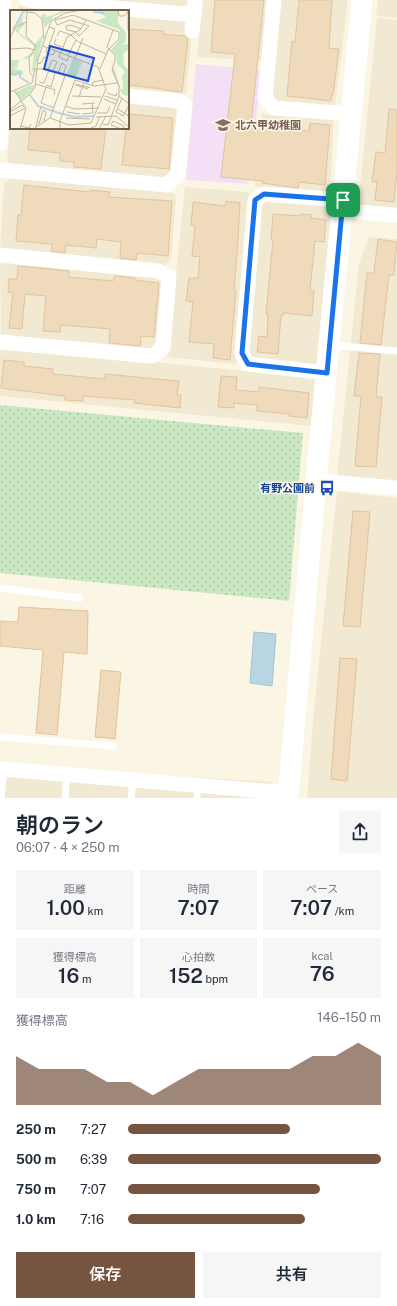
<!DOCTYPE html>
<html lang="ja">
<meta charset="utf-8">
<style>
:root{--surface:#fff;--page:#f6f6f7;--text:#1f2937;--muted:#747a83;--accent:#765440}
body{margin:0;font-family:"Public Sans","Noto Sans JP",sans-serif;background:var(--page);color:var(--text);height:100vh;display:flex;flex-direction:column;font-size:15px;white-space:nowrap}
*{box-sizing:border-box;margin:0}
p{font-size:13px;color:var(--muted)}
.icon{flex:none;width:22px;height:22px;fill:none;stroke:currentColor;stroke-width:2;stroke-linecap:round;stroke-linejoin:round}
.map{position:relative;height:798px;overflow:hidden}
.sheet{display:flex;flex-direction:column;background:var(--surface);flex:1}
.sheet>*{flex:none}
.pin{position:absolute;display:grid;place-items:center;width:34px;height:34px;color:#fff;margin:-17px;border-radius:8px;box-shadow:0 2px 6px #0006}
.round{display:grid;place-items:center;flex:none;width:42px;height:42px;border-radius:0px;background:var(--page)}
.headline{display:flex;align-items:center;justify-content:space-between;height:68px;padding:0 16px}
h1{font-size:22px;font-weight:600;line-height:30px}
.stats{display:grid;grid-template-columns:repeat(3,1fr);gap:6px;height:68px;padding:4px 16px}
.stats div{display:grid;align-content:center;border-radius:0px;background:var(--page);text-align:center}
.stats b{font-size:20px;font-weight:600}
.stats small{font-size:11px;font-weight:400}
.stats p{font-size:11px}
.chart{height:112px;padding:8px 16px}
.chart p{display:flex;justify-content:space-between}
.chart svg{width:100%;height:72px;margin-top:4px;fill:var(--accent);opacity:.7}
.primary-button{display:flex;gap:8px;margin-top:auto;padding:8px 16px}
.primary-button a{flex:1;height:46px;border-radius:0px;background:var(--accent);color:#fff;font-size:16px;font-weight:600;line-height:46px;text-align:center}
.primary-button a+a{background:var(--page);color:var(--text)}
ul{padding:0 16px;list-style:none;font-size:13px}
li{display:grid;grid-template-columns:64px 48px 1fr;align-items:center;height:30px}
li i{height:10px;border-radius:5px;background:var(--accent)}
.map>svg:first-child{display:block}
.residential{fill:#f2e9d2}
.education{fill:#f3e0f7}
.park{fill:url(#park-dots)}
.water{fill:#b8d5e4;stroke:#9fc3d5}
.building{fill:#efdabb;stroke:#e1c49d}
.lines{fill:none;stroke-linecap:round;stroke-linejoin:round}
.lane{stroke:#fff;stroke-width:7}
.street{stroke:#fff;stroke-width:15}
.secondary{stroke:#fff;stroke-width:21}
.route-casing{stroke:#fff;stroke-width:8}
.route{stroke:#1a73e8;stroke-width:5}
.labels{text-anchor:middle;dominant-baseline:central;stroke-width:3;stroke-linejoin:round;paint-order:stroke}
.education-label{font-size:11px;font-weight:bold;fill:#785e54;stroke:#fefae9;text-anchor:start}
.transit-label{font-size:11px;font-weight:bold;fill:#164399;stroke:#fefae9;text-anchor:end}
.inset-river{fill:none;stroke:#b8d5e4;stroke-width:2}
.inset-road{fill:none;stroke:#c0b6a1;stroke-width:1}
.view{fill:#1d4ed8;fill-opacity:0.15;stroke:#1d4ed8;stroke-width:2}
.inset-edge{fill:none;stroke:#72604a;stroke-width:2}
</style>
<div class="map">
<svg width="397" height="798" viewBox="0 0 397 798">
<defs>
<pattern id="park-dots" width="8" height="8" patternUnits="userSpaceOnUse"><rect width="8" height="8" fill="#cae8c2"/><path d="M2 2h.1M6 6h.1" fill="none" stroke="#a8bfa0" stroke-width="1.8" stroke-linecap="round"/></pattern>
</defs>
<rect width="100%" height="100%" fill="#fbf6e3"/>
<g class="residential">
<polygon points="108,0 190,0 190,3 182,6"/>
<polygon points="203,0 268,0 262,61 197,57"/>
<polygon points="280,0 348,0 335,106 276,102 272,93"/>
<polygon points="378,0 397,0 397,18 376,16"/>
<polygon points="22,5 93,11 14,11"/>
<polygon points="128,14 186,18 192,33 186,95 128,89"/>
<polygon points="377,18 397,20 397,208 358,205"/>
<polygon points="128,102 174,106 178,114 174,171 167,179 14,167 7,161 11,120 11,128 128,128"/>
<polygon points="262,114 334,119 330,192 255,187"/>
<polygon points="13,178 174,193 176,199 171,260 165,265 0,250 4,183"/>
<polygon points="185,187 249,192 236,364 167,357"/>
<polygon points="267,201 332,207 316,366 253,360 247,352 260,206"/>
<polygon points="369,237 397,239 397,483 337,477 359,263"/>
<polygon points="7,260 155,274 164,280 156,343 146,352 1,335 0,265"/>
<polygon points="0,347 317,378 311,426 0,396"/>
<polygon points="337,491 397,498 397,798 307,798 314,709"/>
<polygon points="0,762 123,773 272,782 271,798 0,798"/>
</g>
<polygon class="education" points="196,64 262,70 248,184 186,180"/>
<polygon class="park" points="0,405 303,433 289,601 0,573"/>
<polygon class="water" points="254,632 276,634 272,686 250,683"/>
<g class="building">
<polygon points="215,0 264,0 251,125 309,131 310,123 330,125 325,185 299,182 298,188 262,183 263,181 221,177 235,54 211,52"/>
<polygon points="299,0 332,0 329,48 339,49 333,95 332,94 331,101 287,96 292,41 295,42"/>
<polygon points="128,29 163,31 163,34 185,36 188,39 182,92 163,90 163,89 128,85"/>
<polygon points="389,109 397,110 397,173 394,202 375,200 377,182 372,182 376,152 385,153"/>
<polygon points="128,114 173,118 169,169 122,165 126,128 128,128"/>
<polygon points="30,128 45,130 46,128 106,128 101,169 74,167 74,162 60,161 60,153 28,150"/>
<polygon points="24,185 90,192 90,190 110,192 109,197 172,201 168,256 137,253 136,260 120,258 121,242 97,239 96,248 66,245 65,253 51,251 52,244 16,241 18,215 21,215"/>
<polygon points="226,201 240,203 238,240 234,290 236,290 230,360 213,358 214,344 189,342 193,302 186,301 189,278 198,278 200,257 192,256 195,226 191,225 193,202 225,206"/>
<polygon points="273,214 301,216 301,214 312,215 311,218 326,220 324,242 315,241 310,291 314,291 312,316 283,313 283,316 281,315 278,354 257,352 259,336 267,337 268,314 266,314 273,240 271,240"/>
<polygon points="378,239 397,242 394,275 389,275 381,345 360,343 367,273 374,273"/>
<polygon points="18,266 69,271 69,277 113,281 114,277 118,276 134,278 135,280 159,283 154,337 141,336 140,346 109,343 110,329 61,325 60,332 43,331 46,296 25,294 22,329 9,328 13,293 8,292 9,279 17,279"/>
<polygon points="359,353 380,354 376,397 382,397 376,467 355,466 361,396 354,396"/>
<polygon points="4,360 24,362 24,366 53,369 53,374 105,379 105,374 179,381 177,395 181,395 180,408 134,403 135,400 83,396 83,401 65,400 65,396 1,388"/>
<polygon points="221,376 237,377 236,390 259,392 259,387 309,393 307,418 289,416 289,414 257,411 257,405 234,403 234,408 218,407"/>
<polygon points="353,511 370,512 360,627 343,626"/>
<polygon points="19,607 88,611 87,654 64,652 57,735 36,733 43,650 0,646 0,621 18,622"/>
<polygon points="340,658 357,659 347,781 331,779"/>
<polygon points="101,670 121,672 115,739 95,737"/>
</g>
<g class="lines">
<g class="lane">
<polyline points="330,345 397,351"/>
<polyline points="0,588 80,598"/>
<polyline points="0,737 113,746"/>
<polyline points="1,798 4,769"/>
<polyline points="65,798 67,774"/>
<polyline points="131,798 133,780"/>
<polyline points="197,798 197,785"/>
</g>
<g class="street">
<polyline points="27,0 194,15"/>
<polyline points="274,0 265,97 273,108 352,114"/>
<polyline points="192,31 195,0"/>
<polyline points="0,144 8,46 3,0"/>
<polyline points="0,170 167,185 178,174 185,105 180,101 128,96"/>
<polyline points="342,211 397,215"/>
<polyline points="0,255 158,271 169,277 163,348 152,356 0,342"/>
<polyline points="327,373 248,364 242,353 255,201 264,194 343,200"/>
<polyline points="316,481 397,488"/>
<polyline points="0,769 289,793"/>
</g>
<polyline class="secondary" points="288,798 316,481 362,0"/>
</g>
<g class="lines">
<g class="route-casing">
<polygon id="route" points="264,194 343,200 327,373 248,364 242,353 255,200"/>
</g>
<use href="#route" class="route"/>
</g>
<defs>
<g id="school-bare" transform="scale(1.2)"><path d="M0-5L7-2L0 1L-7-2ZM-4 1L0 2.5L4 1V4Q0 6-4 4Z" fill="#8d6e63" stroke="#fefae9" stroke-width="2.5" paint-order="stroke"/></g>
<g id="bus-bare" transform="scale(1.2)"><path d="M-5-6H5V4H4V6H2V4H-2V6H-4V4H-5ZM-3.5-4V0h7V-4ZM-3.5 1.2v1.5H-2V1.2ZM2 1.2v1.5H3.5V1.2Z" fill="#1a4fb4" stroke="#fefae9" stroke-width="2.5" paint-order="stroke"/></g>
</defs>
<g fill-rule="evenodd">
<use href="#school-bare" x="223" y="125"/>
<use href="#bus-bare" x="327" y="488"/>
</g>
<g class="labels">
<g class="education-label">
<text x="235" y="125">北六甲幼稚園</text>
</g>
<g class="transit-label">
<text x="315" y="488">有野公園前</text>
</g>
</g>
<g transform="translate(10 10)">
<rect width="119" height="119" fill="#fbf6e3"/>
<path d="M13,0H16L12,10L14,15L9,20V23L25,34L34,23L24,63L22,60L24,44L19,48L11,49L8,53L7,59L3,56L5,59L13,61V65L9,63L7,66L0,65V50H10L24,42V36L5,21L11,15L5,17L14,4ZM53,0L67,1H57L44,6L35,18L31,6L35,3L36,7L41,6ZM85,0H108V13L116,23L115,33L112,35L119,34V39L113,44L114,55L119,61V87L112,84L102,61L104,57L111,80L113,79L112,66L115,62L107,54L106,45L101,40L110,29V20L86,11L96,7Z" fill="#cae8c2"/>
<path d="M63,48L72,52L65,69L56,66ZM21,75H25L22,81L11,90L5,82Z" fill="#cae8c2"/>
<path class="inset-river" d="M83,2L95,3M3,20L14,0M0,62L4,65L10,62V67L19,73M20,85L28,96L52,104M53,104L65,107L84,106"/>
<path class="inset-road" d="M17,0L16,26L26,36L19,48L20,63L23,66M108,0L109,6H114L118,1M118,1V20M17,2L25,3L32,9L34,29M45,10L63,5L109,22V29L98,40L90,59M45,10L47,15L60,10L79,16M103,20L97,37L105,45V51M65,22L69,26L79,16M66,22L57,20L56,16L61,15L71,19M47,26L50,21L61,25L67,31L96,44M0,28L5,18L16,12M46,29L44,34L52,37M37,38L36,43L43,45L45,41M38,38L45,19L39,17M0,39L17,38L25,40M50,43L49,47L57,51L59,46M51,43L57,27L70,20L76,10M58,45L66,30M65,48L73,28M27,54L31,53L34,47L38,48M38,60L42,50L47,52L43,61M48,63L52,53L56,56L53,65M29,72L34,73L39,60M26,74L45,80L44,85M66,74L80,78M76,74L82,54M36,75L41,77L45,63M65,75L78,79M82,76L83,72L94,70M36,77L31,93L44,98M4,80L16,98L10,119M0,82L22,73L25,59H36L55,66L40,108M97,83L106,86L107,83M62,86L91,87M95,86L107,90M109,86L119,94M69,87L74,73M112,88L106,102L113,106L119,95M94,89L106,94M72,94L85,93M55,96L65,99L89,98M108,99L119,106M0,100L20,84L25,77L28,49L41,11L55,3L72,0M0,102L12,95L14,97M57,102L70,104M87,103H97L100,96M72,104L83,103L82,93M0,106L15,98M86,107L106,106L119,117M56,108L80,109M29,114L33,100L36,102L34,111M93,114L98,115L109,86V76L102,60L105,50M11,116L19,118L21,114M26,117L31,96M109,118L101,115L103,111L114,116L113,119M23,119L40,108L59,115L81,113L96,79L88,57L33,36M50,119V111L65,70L84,76L107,73M79,119L86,116L90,106M89,119L96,106"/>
<path class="view" d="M40,36L84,48L78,71L34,59Z"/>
<rect width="119" height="119" class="inset-edge"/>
</g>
</svg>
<div class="pin" style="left:343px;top:200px;background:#1e9e55"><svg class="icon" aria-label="arrive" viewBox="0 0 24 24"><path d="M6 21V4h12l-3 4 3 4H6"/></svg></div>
</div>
<section class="sheet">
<div class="headline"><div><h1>朝のラン</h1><p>06:07 · 4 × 250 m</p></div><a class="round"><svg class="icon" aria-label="share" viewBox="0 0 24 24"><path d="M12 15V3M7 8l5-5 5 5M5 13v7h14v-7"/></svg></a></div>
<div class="stats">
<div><p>距離</p><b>1.00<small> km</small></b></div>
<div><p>時間</p><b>7:07</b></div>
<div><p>ペース</p><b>7:07<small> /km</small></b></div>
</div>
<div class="stats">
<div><p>獲得標高</p><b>16<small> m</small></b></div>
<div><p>心拍数</p><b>152<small> bpm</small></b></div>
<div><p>kcal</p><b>76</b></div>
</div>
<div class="chart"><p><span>獲得標高</span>146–150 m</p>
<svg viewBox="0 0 160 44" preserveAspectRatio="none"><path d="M0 44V14L10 22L20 22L30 22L40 30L50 30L60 38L70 30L80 22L90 22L100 22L110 22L120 22L130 14L140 14L150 6L160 14V44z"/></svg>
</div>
<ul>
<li><b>250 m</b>7:27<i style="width:64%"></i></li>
<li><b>500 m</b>6:39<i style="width:100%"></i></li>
<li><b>750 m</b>7:07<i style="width:76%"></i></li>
<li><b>1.0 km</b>7:16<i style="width:70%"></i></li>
</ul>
<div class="primary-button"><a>保存</a><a>共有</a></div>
</section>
